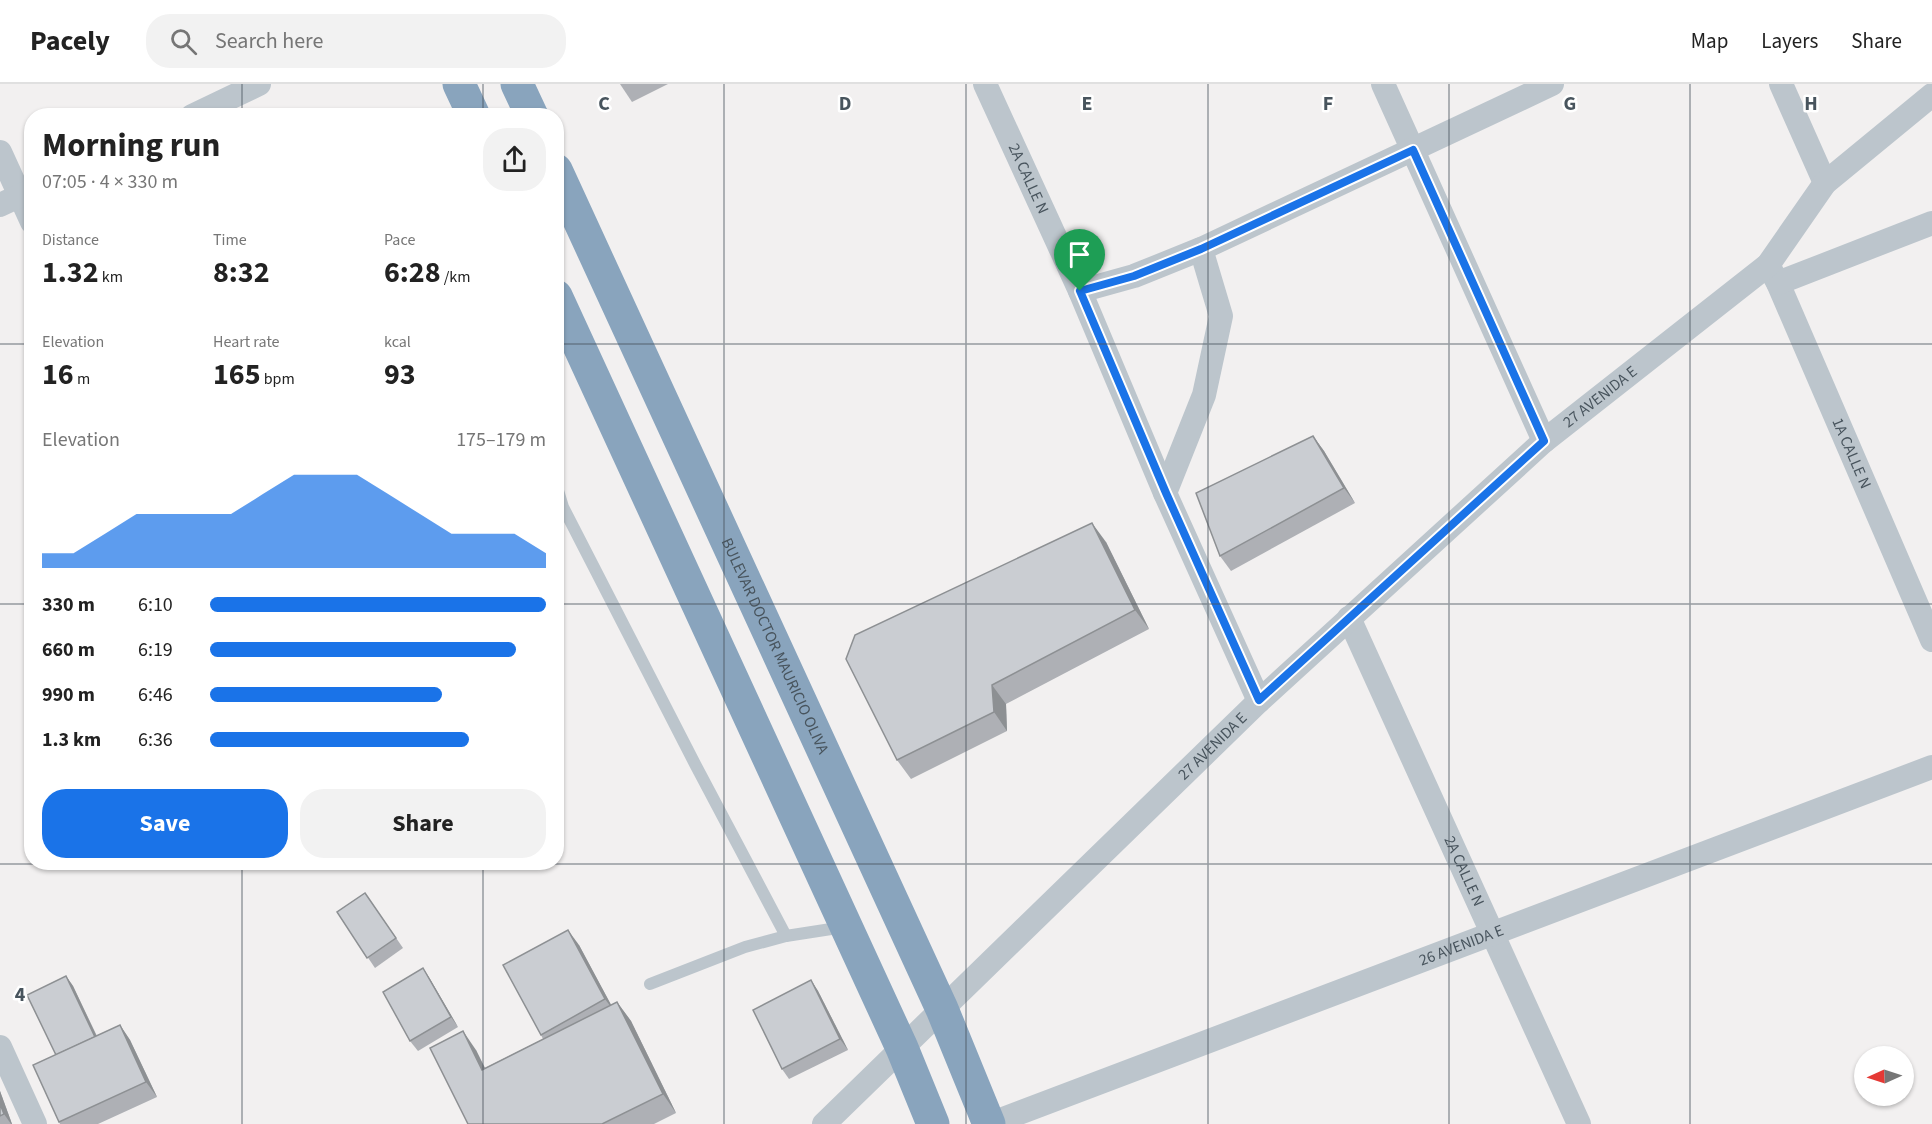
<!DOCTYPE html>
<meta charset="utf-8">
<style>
:root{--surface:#fff;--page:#f2f2f2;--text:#222;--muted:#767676;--line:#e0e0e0;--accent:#1a73e8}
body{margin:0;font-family:"Source Sans 3",sans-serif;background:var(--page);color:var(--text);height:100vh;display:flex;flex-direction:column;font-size:22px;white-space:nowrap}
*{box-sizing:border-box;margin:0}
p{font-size:20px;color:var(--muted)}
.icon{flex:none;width:33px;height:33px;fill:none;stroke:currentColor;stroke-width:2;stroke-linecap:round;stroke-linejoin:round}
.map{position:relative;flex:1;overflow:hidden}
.drawer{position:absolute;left:24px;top:24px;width:540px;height:762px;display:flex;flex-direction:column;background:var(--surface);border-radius:24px;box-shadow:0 2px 4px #0004}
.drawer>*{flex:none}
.needle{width:39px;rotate:267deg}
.buttons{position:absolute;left:1854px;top:962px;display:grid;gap:12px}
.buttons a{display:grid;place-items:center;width:60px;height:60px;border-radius:50%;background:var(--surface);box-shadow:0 2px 4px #0004;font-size:30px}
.pin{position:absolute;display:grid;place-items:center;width:51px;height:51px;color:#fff;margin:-62px -26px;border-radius:50% 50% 50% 0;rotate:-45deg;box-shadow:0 0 6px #0007}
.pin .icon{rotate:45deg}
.round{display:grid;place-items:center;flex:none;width:63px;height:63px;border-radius:24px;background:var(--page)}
.overview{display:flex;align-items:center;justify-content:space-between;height:102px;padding:0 18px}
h1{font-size:33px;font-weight:700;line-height:45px}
.metrics{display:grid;grid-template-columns:repeat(3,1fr);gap:9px;height:102px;padding:6px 18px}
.metrics div{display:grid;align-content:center}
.metrics b{font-size:30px;font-weight:700}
.metrics small{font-size:16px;font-weight:400}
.metrics p{font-size:16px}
.chart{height:168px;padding:12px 18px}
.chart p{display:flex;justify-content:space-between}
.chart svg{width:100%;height:108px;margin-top:6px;fill:var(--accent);opacity:.7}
.cta{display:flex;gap:12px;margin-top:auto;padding:12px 18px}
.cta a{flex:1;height:69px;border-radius:24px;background:var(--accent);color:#fff;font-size:24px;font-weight:700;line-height:69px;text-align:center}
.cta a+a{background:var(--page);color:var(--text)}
ul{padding:0 18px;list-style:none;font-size:20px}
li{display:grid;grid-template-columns:96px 72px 1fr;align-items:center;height:45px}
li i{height:15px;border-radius:8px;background:var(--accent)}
header{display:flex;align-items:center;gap:36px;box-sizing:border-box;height:84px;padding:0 30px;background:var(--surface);border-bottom:2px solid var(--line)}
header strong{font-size:28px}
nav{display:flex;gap:33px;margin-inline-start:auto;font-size:21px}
.search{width:420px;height:54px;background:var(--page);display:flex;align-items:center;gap:15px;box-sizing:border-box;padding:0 21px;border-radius:24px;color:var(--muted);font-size:22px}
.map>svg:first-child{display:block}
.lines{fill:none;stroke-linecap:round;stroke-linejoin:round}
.lane{stroke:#bcc5cc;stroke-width:12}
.street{stroke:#bcc5cc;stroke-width:24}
.highway{stroke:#89a4bd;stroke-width:33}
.wall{fill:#aeb0b5}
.shaded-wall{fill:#8d9093}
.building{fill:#cacdd2;stroke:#8d9093;stroke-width:1.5}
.route-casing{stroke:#fff;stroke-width:12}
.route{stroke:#1a73e8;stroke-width:8}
.grid{fill:none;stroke:#48545d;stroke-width:1.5;stroke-opacity:0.55}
.labels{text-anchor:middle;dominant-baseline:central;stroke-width:5;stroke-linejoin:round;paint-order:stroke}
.street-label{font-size:16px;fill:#48545d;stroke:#fff}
.grid-label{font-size:20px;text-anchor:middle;font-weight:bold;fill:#48545d;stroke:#fff;stroke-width:5;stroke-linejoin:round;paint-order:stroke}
</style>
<header>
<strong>Pacely</strong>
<div class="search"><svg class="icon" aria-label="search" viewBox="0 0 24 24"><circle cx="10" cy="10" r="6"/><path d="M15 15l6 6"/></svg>Search here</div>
<nav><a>Map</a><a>Layers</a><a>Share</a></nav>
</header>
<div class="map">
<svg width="1932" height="1040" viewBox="0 0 1932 1040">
<rect width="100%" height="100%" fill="#f2f0f0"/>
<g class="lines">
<g class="lane">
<polyline points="556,400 563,423 695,680 786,852 844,843"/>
<polyline points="650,900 745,863 786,852"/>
</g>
<g class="street">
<path id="s1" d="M985,0L1080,207L1165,409L1259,617"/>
<polyline points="1383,0 1544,357"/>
<polyline points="1781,0 1825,99"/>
<polyline points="192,32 259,0"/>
<polyline points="0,68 32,138"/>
<polyline points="0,121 32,106"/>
<path id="s2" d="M1768,181L1778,199L1932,556"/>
<polyline points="1778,199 1932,139"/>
<polyline points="1080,207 1134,192 1201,165 1552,0"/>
<polyline points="1165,409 1204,311 1221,232 1201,165"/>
<path id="s3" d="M1349,534L1579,1040"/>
<polyline points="0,963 35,1040"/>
<path id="s4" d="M824,1040L1259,617L1544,357L1768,181L1825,99L1932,11"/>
<path id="s5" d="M990,1040L1932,683"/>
</g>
<g class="highway">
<polyline points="459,0 474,32"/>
<polyline points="517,0 532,32"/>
<path id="s6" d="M556,86L942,925L989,1040"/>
<polyline points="556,212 902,964 933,1040"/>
</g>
</g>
<g class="wall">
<polygon points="620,0 668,0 632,18"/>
<polygon points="1313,352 1324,367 1355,419 1231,487 1220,472"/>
<polygon points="1106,458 1149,545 1006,620 1007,647 911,695 897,676"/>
<polygon points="365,809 403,864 375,884 337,828"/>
<polygon points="579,861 611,921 617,918 631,937 676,1029 654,1040 468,1040 476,966 485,984 543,955 541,951"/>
<polygon points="423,884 430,895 458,943 418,967 410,957"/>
<polygon points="66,892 73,902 97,952 120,941 130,956 157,1013 98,1040 60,1040 59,1038 56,971"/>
<polygon points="811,896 818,907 848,966 789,995 782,985"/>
<polygon points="0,1007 12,1040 0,1040"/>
</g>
<g class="shaded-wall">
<polygon points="1313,352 1324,367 1355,419 1344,404"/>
<polygon points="1092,439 1106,458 1149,545 1135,526"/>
<polygon points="992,601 1006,620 1007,647 994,628"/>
<polygon points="568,846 579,861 616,930 605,915"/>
<polygon points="423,884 430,895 458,943 451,933"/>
<polygon points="66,892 73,902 104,968 97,958"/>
<polygon points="811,896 818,907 848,966 840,955"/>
<polygon points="617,918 631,937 676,1029 663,1010"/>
<polygon points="120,941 130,956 157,1013 146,998"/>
<polygon points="463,947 476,966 495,1005 482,986"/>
<polygon points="0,1007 12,1040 11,1040 4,1030 0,1020"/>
</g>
<g class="building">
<polygon points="1313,352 1344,404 1220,472 1196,409"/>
<polygon points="1092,439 1135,526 992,601 994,628 897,676 846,575 855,551"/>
<polygon points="365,809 396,854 367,874 337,828"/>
<polygon points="568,846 605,915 541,951 503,881"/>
<polygon points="423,884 451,933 410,957 383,908"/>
<polygon points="66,892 95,953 56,971 27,911"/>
<polygon points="811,896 840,955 782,985 753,926"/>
<polygon points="617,918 663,1010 602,1040 468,1040 430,964 463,947 482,986"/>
<polygon points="120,941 146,998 59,1038 33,981"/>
<polygon points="0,1020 4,1030 0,1032"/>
</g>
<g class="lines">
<g class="route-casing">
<polygon id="route" points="1413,66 1544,357 1259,616 1166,409 1080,207 1134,192 1201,165"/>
</g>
<use href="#route" class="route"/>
</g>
<path class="grid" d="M242,0V32M483,0V32M724,0V1040M966,0V1040M1208,0V1040M1449,0V1040M1690,0V1040M0,260H32M556,260H1932M0,520H32M556,520H1932M242,778V1040M483,778V1040M0,780H1932"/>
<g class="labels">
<g class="street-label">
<text stroke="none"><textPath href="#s1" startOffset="104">2A CALLE N</textPath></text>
<text stroke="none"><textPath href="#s4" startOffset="1064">27 AVENIDA E</textPath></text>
<text stroke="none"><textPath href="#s2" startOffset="206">1A CALLE N</textPath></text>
<text stroke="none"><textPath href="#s6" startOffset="524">BULEVAR DOCTOR MAURICIO OLIVA</textPath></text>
<text stroke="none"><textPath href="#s4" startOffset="542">27 AVENIDA E</textPath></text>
<text stroke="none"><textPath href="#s3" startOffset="278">2A CALLE N</textPath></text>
<text stroke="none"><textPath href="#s5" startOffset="504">26 AVENIDA E</textPath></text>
</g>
</g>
<g class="grid-label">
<text x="604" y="26">C</text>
<text x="845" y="26">D</text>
<text x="1087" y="26">E</text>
<text x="1328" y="26">F</text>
<text x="1570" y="26">G</text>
<text x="1811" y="26">H</text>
<text x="20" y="917">4</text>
</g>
</svg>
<div class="buttons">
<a><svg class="needle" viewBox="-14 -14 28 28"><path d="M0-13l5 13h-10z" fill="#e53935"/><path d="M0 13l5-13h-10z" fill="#767676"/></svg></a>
</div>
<div class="pin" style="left:1080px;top:207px;background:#1e9e55"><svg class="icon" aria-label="arrive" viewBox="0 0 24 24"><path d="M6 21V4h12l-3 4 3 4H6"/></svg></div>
<section class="drawer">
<div class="overview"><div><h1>Morning run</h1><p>07:05 · 4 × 330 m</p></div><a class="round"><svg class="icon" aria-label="share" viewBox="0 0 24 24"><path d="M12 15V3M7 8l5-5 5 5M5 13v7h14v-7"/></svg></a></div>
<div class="metrics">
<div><p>Distance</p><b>1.32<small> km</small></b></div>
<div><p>Time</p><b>8:32</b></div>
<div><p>Pace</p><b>6:28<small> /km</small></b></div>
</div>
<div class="metrics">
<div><p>Elevation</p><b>16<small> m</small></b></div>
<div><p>Heart rate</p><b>165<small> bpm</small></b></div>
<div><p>kcal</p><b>93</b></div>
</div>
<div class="chart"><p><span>Elevation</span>175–179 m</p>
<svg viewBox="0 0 160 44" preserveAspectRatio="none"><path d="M0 44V38L10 38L20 30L30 22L40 22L50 22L60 22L70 14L80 6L90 6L100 6L110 14L120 22L130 30L140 30L150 30L160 38V44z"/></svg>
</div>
<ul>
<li><b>330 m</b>6:10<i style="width:100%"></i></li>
<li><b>660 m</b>6:19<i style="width:91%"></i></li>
<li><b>990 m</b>6:46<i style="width:69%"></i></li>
<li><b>1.3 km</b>6:36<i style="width:77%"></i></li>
</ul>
<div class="cta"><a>Save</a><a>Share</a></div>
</section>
</div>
